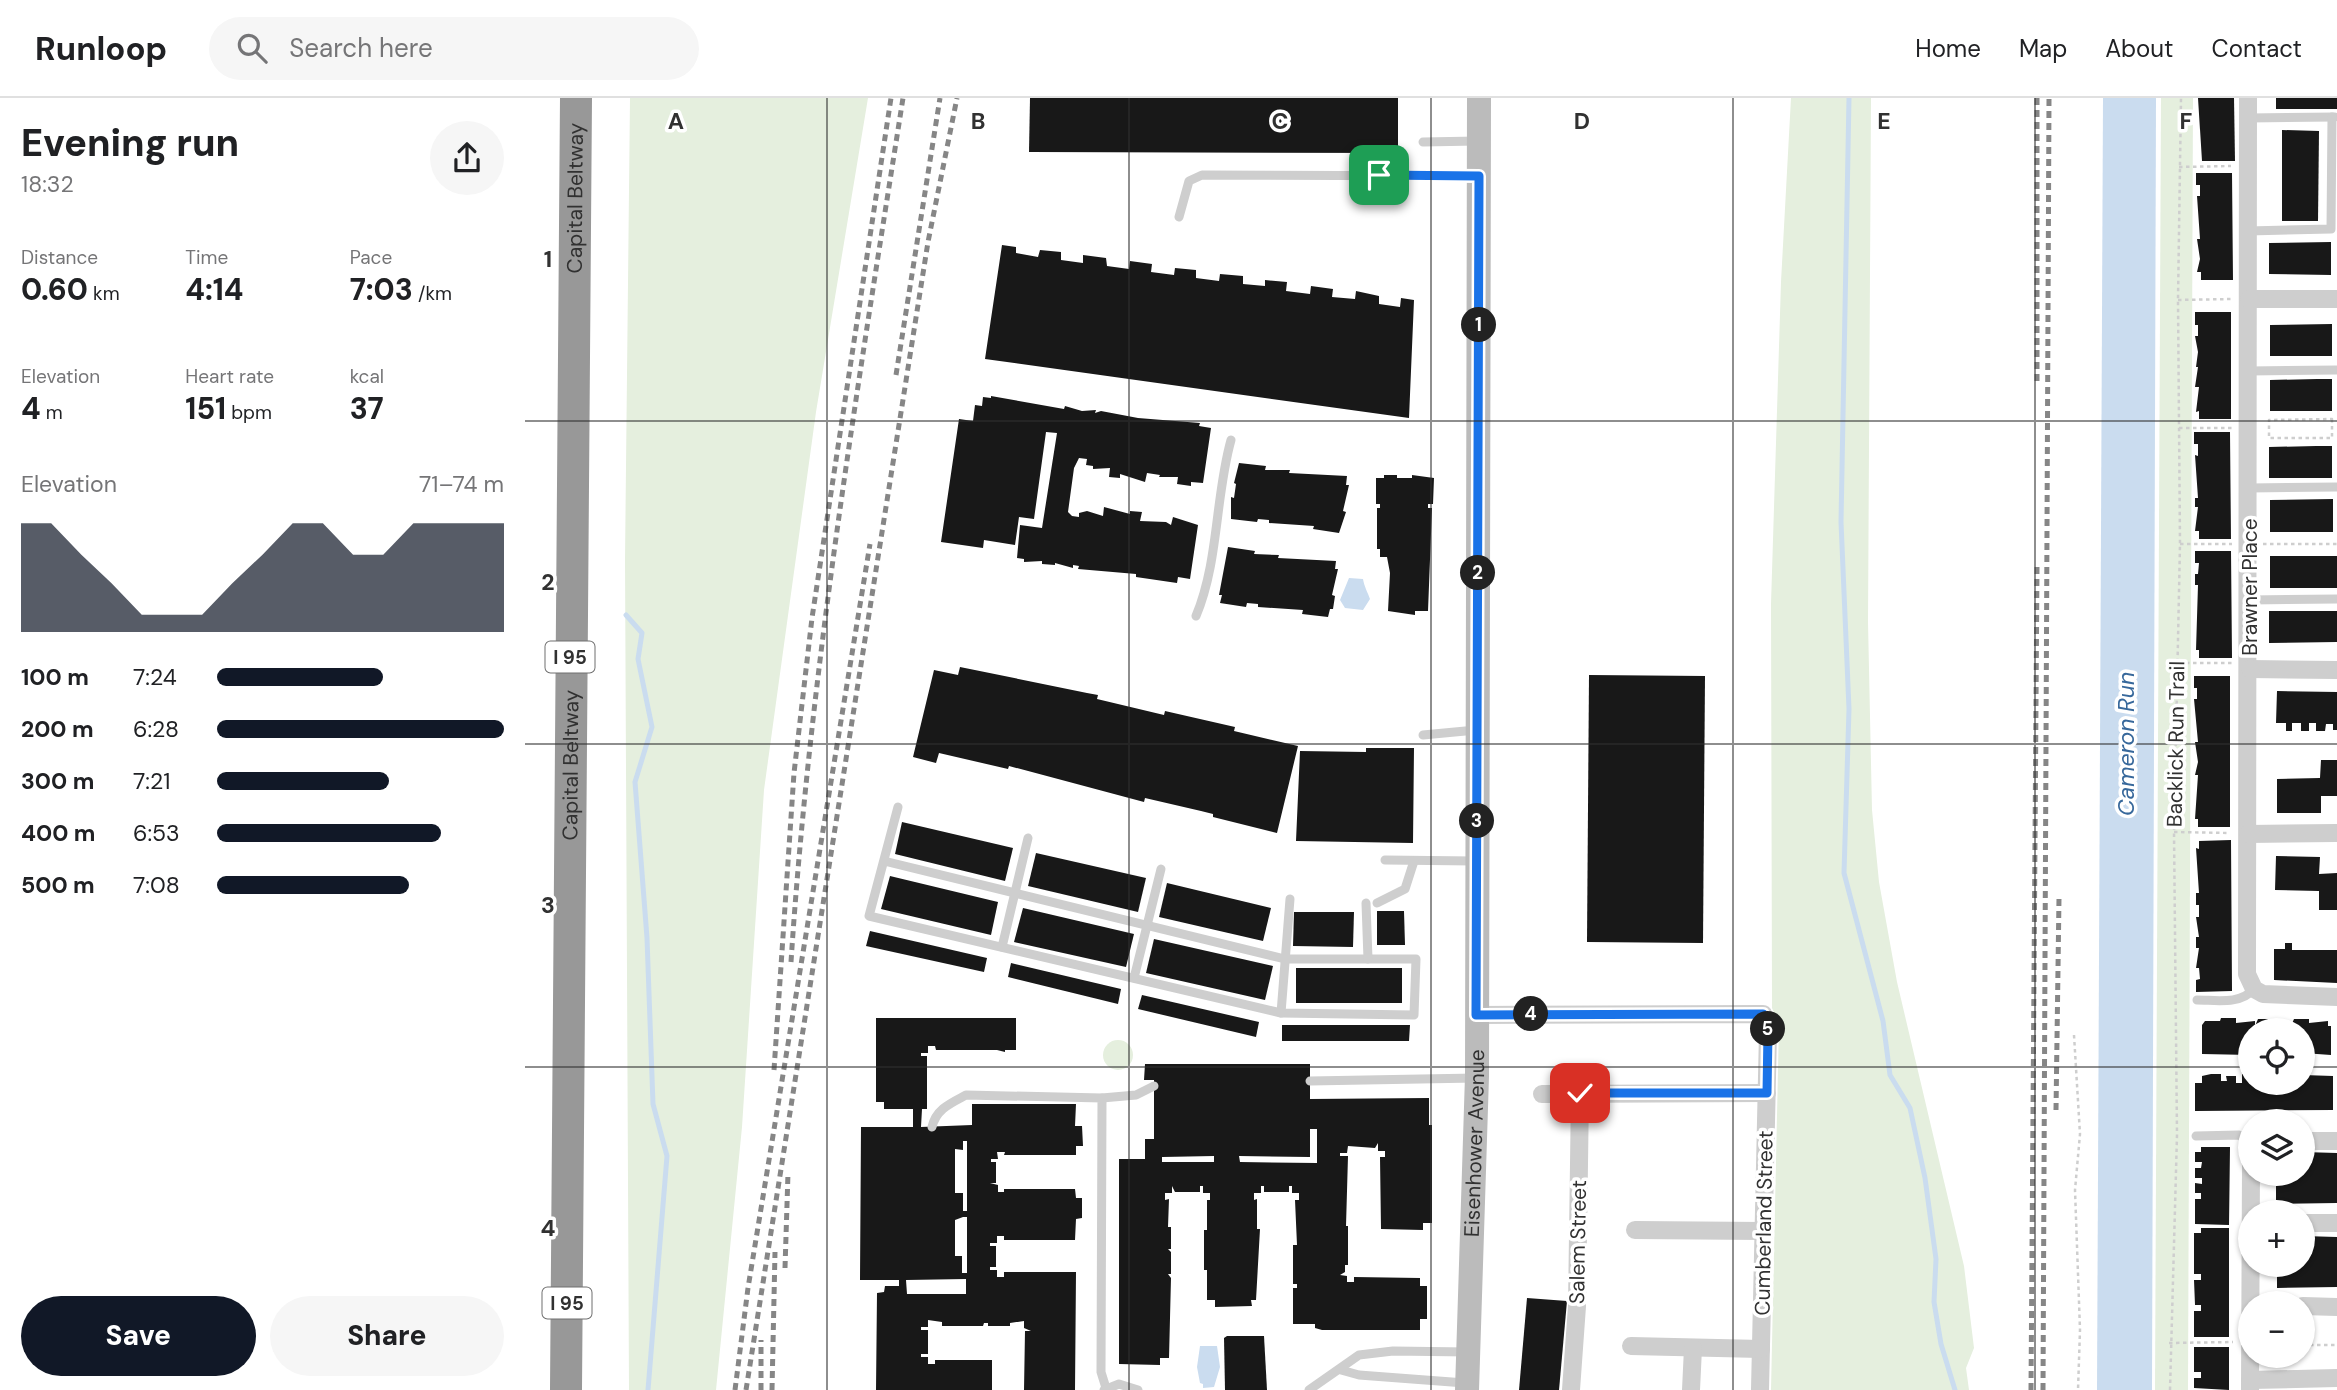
<!DOCTYPE html>
<meta charset="utf-8">
<style>
:root{--surface:#fff;--page:#f6f6f6;--text:#202124;--muted:#757577;--line:#e0e0e0;--accent:#111827}
body{margin:0;font-family:"DM Sans",sans-serif;background:var(--page);color:var(--text);height:100vh;display:flex;flex-direction:column;font-size:26px;white-space:nowrap}
*{box-sizing:border-box;margin:0}
p{font-size:23px;color:var(--muted)}
.icon{flex:none;width:38px;height:38px;fill:none;stroke:currentColor;stroke-width:2;stroke-linecap:round;stroke-linejoin:round}
.map{position:relative;flex:1;overflow:hidden}
.details{display:flex;flex-direction:column;background:var(--surface);width:525px}
.details>*{flex:none}
.buttons{position:absolute;left:1713px;top:920px;display:grid;gap:14px}
.buttons a{display:grid;place-items:center;width:77px;height:77px;border-radius:50%;background:var(--surface);box-shadow:0 2px 5px #0004;font-size:35px}
.pin{position:absolute;display:grid;place-items:center;width:60px;height:60px;color:#fff;margin:-30px;border-radius:14px;box-shadow:0 4px 10px #0006}
.km{position:absolute;width:35px;height:35px;margin:-18px;border-radius:50%;background:#222;color:#fff;font-size:19px;line-height:35px;text-align:center}
.round{display:grid;place-items:center;flex:none;width:74px;height:74px;border-radius:37px;background:var(--page)}
.overview{display:flex;align-items:center;justify-content:space-between;height:119px;padding:0 21px}
h1{font-size:38px;font-weight:800;line-height:52px}
.figures{display:grid;grid-template-columns:repeat(3,1fr);gap:10px;height:119px;padding:7px 21px}
.figures div{display:grid;align-content:center}
.figures b{font-size:30px;font-weight:800}
.figures small{font-size:19px;font-weight:400}
.figures p{font-size:19px}
.chart{height:196px;padding:14px 21px}
.chart p{display:flex;justify-content:space-between}
.chart svg{width:100%;height:126px;margin-top:7px;fill:var(--accent);opacity:.7}
.primary-button{display:flex;gap:14px;margin-top:auto;padding:14px 21px}
.primary-button a{flex:1;height:80px;border-radius:42px;background:var(--accent);color:#fff;font-size:28px;font-weight:800;line-height:80px;text-align:center}
.primary-button a+a{background:var(--page);color:var(--text)}
ul{padding:0 21px;list-style:none;font-size:23px}
li{display:grid;grid-template-columns:112px 84px 1fr;align-items:center;height:52px}
li i{height:18px;border-radius:9px;background:var(--accent)}
header{display:flex;align-items:center;gap:42px;box-sizing:border-box;height:98px;padding:0 35px;background:var(--surface);border-bottom:2px solid var(--line)}
header strong{font-size:33px}
nav{display:flex;gap:38px;margin-inline-start:auto;font-size:24px}
.search{width:490px;height:63px;background:var(--page);display:flex;align-items:center;gap:18px;box-sizing:border-box;padding:0 24px;border-radius:38px;color:var(--muted);font-size:26px}
main{display:flex;flex:1;min-height:0}
.map>svg:first-child{display:block}
.green{fill:#e5efde}
.water{fill:#cadcef}
.lines{fill:none;stroke-linecap:round;stroke-linejoin:round}
.stream{stroke:#cadcef;stroke-width:5}
.building{fill:#181818;fill-rule:evenodd}
.path{stroke:#cecece;stroke-width:2.5;stroke-dasharray:3.5 3.5;stroke-linecap:butt}
.service{stroke:#cecece;stroke-width:9}
.minor{stroke:#cecece;stroke-width:18}
.secondary{stroke:#bbb;stroke-width:24}
.motorway{stroke:#989898;stroke-width:32}
.rail{stroke:#868686;stroke-width:5;stroke-dasharray:7 5;stroke-linecap:butt}
.route-casing{stroke:#fff;stroke-width:14}
.route{stroke:#1a73e8;stroke-width:9}
.grid{fill:none;stroke:#313131;stroke-width:2;stroke-opacity:0.55}
.labels{text-anchor:middle;dominant-baseline:central;stroke-width:7;stroke-linejoin:round;paint-order:stroke}
.shield{fill:#fff;stroke:#6f6f6f;stroke-width:2}
.shield-label{font-size:19px;font-weight:bold;fill:#313131}
.street-label{font-size:21px;fill:#313131;stroke:#fff}
.water-label{font-size:23px;font-style:italic;fill:#37689b;stroke:#fff}
.grid-label{font-size:23px;text-anchor:middle;font-weight:bold;fill:#313131;stroke:#fff;stroke-width:7;stroke-linejoin:round;paint-order:stroke}
</style>
<header>
<strong>Runloop</strong>
<div class="search"><svg class="icon" aria-label="search" viewBox="0 0 24 24"><circle cx="10" cy="10" r="6"/><path d="M15 15l6 6"/></svg>Search here</div>
<nav><a>Home</a><a>Map</a><a>About</a><a>Contact</a></nav>
</header>
<main>
<section class="details">
<div class="overview"><div><h1>Evening run</h1><p>18:32</p></div><a class="round"><svg class="icon" aria-label="share" viewBox="0 0 24 24"><path d="M12 15V3M7 8l5-5 5 5M5 13v7h14v-7"/></svg></a></div>
<div class="figures">
<div><p>Distance</p><b>0.60<small> km</small></b></div>
<div><p>Time</p><b>4:14</b></div>
<div><p>Pace</p><b>7:03<small> /km</small></b></div>
</div>
<div class="figures">
<div><p>Elevation</p><b>4<small> m</small></b></div>
<div><p>Heart rate</p><b>151<small> bpm</small></b></div>
<div><p>kcal</p><b>37</b></div>
</div>
<div class="chart"><p><span>Elevation</span>71–74 m</p>
<svg viewBox="0 0 160 44" preserveAspectRatio="none"><path d="M0 44V6L10 6L20 17L30 27L40 38L50 38L60 38L70 27L80 17L90 6L100 6L110 17L120 17L130 6L140 6L150 6L160 6V44z"/></svg>
</div>
<ul>
<li><b>100 m</b>7:24<i style="width:58%"></i></li>
<li><b>200 m</b>6:28<i style="width:100%"></i></li>
<li><b>300 m</b>7:21<i style="width:60%"></i></li>
<li><b>400 m</b>6:53<i style="width:78%"></i></li>
<li><b>500 m</b>7:08<i style="width:67%"></i></li>
</ul>
<div class="primary-button"><a>Save</a><a>Share</a></div>
</section>
<div class="map">
<svg width="1812" height="1292" viewBox="0 0 1812 1292">
<rect width="100%" height="100%" fill="#fff"/>
<g class="green">
<polygon points="105,0 343,0 291,314 239,692 217,1029 191,1292 104,1292 100,462"/>
<polygon points="1266,0 1346,0 1343,524 1347,712 1354,784 1372,884 1439,1168 1449,1250 1441,1270 1444,1292 1246,1292 1254,926 1247,910 1246,506 1256,184"/>
<polygon points="1636,0 1668,0 1663,1292 1630,1292"/>
<circle cx="593" cy="957" r="15"/>
</g>
<g class="water">
<polygon points="1578,0 1631,0 1627,1292 1572,1292"/>
<path d="M824,480L838,481C839,488 843,495 845,501L838,512L820,510L815,502Z"/>
<polygon points="675,1248 692,1248 695,1269 689,1289 678,1290 678,1286 675,1285 672,1269"/>
</g>
<g class="lines">
<g class="stream">
<polyline points="1324,0 1316,424 1324,611 1319,775 1358,923 1365,977 1385,1010 1400,1080 1411,1161 1409,1204 1416,1246 1430,1292"/>
<polyline points="101,517 117,535 113,561 127,629 110,684 122,840 128,1006 142,1058 123,1292"/>
</g>
</g>
<g class="building">
<polygon points="505,0 873,0 873,55 504,54"/>
<polygon points="1673,0 1709,0 1710,63 1677,63"/>
<rect x="1751" y="0" width="61" height="11"/>
<polygon points="1757,32 1794,33 1793,123 1757,123"/>
<polygon points="1671,75 1707,75 1708,182 1676,182 1676,174 1672,174 1675,161 1672,141 1675,141 1672,98 1675,98 1675,87 1671,87"/>
<polygon points="1806,144 1806,177 1744,176 1744,145"/>
<polygon points="477,147 491,149 491,155 513,159 515,152 536,154 536,162 558,165 558,157 581,160 582,168 604,171 605,163 627,166 626,174 649,177 650,170 671,172 671,180 694,183 695,176 718,178 718,186 740,188 740,182 762,184 761,193 785,196 786,188 808,191 807,199 830,201 831,193 854,198 854,206 875,209 876,200 889,202 884,320 460,261"/>
<polygon points="1670,214 1706,214 1706,321 1674,321 1674,313 1671,314 1674,289 1670,289 1673,269 1671,269 1673,254 1670,238 1673,238 1673,227 1670,227"/>
<polygon points="1807,226 1807,258 1745,258 1745,227"/>
<polygon points="1792,281 1807,281 1807,313 1745,313 1745,282"/>
<polygon points="466,298 539,311 540,308 557,313 571,312 570,315 576,313 613,320 675,325 674,328 686,330 678,385 666,384 666,388 652,386 653,379 634,379 635,377 622,375 620,384 595,376 595,380 584,379 585,370 568,371 568,368 561,367 562,361 554,360 549,370 543,414 547,418 554,419 554,415 562,413 578,418 579,409 605,416 605,413 617,414 615,423 641,424 646,427 648,419 673,427 665,481 653,479 652,485 611,479 611,476 553,471 554,468 548,467 548,470 530,465 530,467 517,466 517,463 499,464 499,461 492,460 495,427 517,430 532,335 521,334 509,421 494,419 490,447 459,442 458,450 416,444 434,321 448,323 450,307 457,308 458,299 466,300"/>
<polygon points="1669,334 1705,334 1706,441 1674,441 1674,433 1670,433 1673,409 1670,409 1670,400 1673,400 1670,357 1673,358 1673,346 1669,346"/>
<polygon points="1791,348 1807,348 1807,380 1744,380 1744,349"/>
<polygon points="714,365 741,368 740,372 765,372 764,375 822,378 821,387 824,387 818,413 821,414 814,435 788,431 789,428 744,425 744,422 733,421 732,424 706,421 706,399 709,400 711,386 709,385"/>
<polygon points="859,377 872,377 872,380 887,380 887,377 909,380 908,406 903,406 903,410 907,410 903,513 890,513 890,517 863,513 865,475 862,459 855,459 855,451 852,451 852,410 855,410 855,406 851,406 851,380 859,380"/>
<polygon points="1808,401 1808,434 1745,434 1745,402"/>
<polygon points="703,449 730,453 729,456 754,457 753,460 811,463 810,471 813,471 807,497 810,498 808,511 805,511 803,519 777,516 778,512 733,509 733,506 722,505 721,509 695,505 697,497 694,497"/>
<polygon points="1670,453 1706,453 1707,560 1674,560 1674,552 1671,552 1673,487 1670,487 1670,476 1673,476 1674,465 1670,465"/>
<rect x="1745" y="458" width="67" height="32"/>
<polygon points="1744,513 1812,513 1812,544 1744,545"/>
<polygon points="435,569 562,595 573,597 572,601 639,617 640,613 710,629 709,633 773,648 752,735 688,719 688,716 676,713 620,700 619,704 484,668 483,671 414,655 411,665 388,659 409,572 433,577"/>
<polygon points="1064,577 1180,578 1178,845 1062,844"/>
<polygon points="1669,578 1705,578 1705,729 1673,729 1673,721 1670,721 1673,677 1670,677 1673,664 1670,644 1673,644 1669,601 1672,601 1672,590 1669,590"/>
<polygon points="1752,593 1812,594 1812,632 1808,632 1808,626 1801,626 1800,633 1791,633 1791,625 1784,625 1784,633 1776,633 1776,625 1767,625 1767,633 1761,633 1761,625 1751,625"/>
<polygon points="841,650 889,650 888,745 771,743 775,653 841,654"/>
<polygon points="1796,662 1812,662 1812,698 1796,698 1796,715 1752,715 1752,681 1795,680"/>
<polygon points="377,724 488,750 480,783 370,756"/>
<polygon points="1706,742 1707,893 1671,894 1671,882 1675,881 1674,870 1671,870 1674,850 1671,850 1671,839 1674,839 1671,819 1674,819 1674,807 1671,807 1671,795 1674,795 1671,750 1674,751 1674,743"/>
<polygon points="511,755 621,780 613,814 503,788"/>
<polygon points="1751,758 1795,759 1794,776 1812,775 1812,812 1794,812 1794,793 1750,792"/>
<polygon points="365,778 473,804 466,837 356,811"/>
<polygon points="642,785 746,810 738,843 634,819"/>
<polygon points="498,810 609,836 601,869 489,844"/>
<polygon points="852,813 879,813 880,847 852,847"/>
<polygon points="769,814 829,814 828,849 768,848"/>
<polygon points="345,833 462,860 459,874 341,848"/>
<polygon points="629,841 748,868 740,902 621,875"/>
<polygon points="1760,845 1767,845 1767,852 1812,852 1812,885 1749,882 1749,851 1760,851"/>
<polygon points="486,865 596,891 593,906 483,879"/>
<rect x="771" y="870" width="106" height="35"/>
<polygon points="617,897 734,924 731,939 613,911"/>
<path d="M351,920H491V952H480V954L472,952H411L410,948H403V955H396V958H402V1011H397L396,1029L447,1027V1006H551L550,1028H557L558,1048H551V1057H479L480,1054H472L473,1061H466V1064H471V1085H465L473,1087V1094H479V1091H550L551,1100H557V1120L551,1121L550,1142H479V1138H472V1145H465V1148H471V1169H465V1172H472V1179H479V1174H551L550,1292H499L500,1233H506L499,1230V1223L485,1225V1228H463V1225H459L458,1228H417V1224L403,1222V1229H396V1232H403V1256H396V1259H403V1266H410V1262H467V1292H351L352,1195L359,1194L360,1188H374V1182H335L336,1029H388V1011H359V1004H351ZM438,1043H442V1113H438V1095H430V1051L438,1052ZM438,1119H442V1175H437V1158H430V1122ZM441,1181V1196H382L381,1182Z"/>
<polygon points="1696,920 1711,920 1711,925 1730,923 1730,928 1733,921 1748,921 1748,925 1766,923 1766,928 1769,921 1784,921 1784,925 1803,923 1803,928 1806,928 1806,957 1778,955 1778,933 1726,933 1726,957 1677,956 1677,927 1680,923 1695,923"/>
<polygon points="757,927 885,927 884,943 757,943"/>
<path d="M620,966H785V1001L904,1000V1027H907V1125H898V1132L856,1131L855,1059H860V1053H853V1045L850,1050L823,1048L822,1055H815V1058H823L821,1128H823V1167H820V1174L815,1177L822,1178V1184H829V1179L895,1180V1188H902V1221H895V1232H797L790,1230V1226H768V1190H772V1186H768V1147H772L770,1102H774V1095H767V1088H764V1094H739V1088H736V1095H729V1102L732,1101V1131H735L731,1202H726L727,1208L690,1209V1202H682V1172H679V1132H682V1102H685V1095H678V1088H675V1094H650L647,1088V1095H640V1102L644,1101L643,1129H646V1151H643L646,1154V1176H643L646,1180L644,1260H635V1267L594,1266V1061H620V1041H629V982H619ZM785,1031H792V1065L715,1064L714,1058L785,1059ZM689,1058V1064H637V1059Z"/>
<polygon points="1686,976 1696,976 1696,983 1702,983 1701,978 1711,978 1711,985 1717,985 1717,976 1726,976 1726,985 1778,985 1778,977 1808,978 1808,1012 1670,1013 1670,985 1677,985 1677,978"/>
<polygon points="1676,1049 1705,1049 1704,1127 1670,1126 1670,1101 1676,1101 1676,1095 1670,1095 1670,1085 1677,1086 1677,1080 1670,1080 1670,1070 1676,1070 1677,1064 1670,1064 1670,1054 1676,1054"/>
<polygon points="1778,1054 1812,1055 1812,1105 1751,1106 1751,1076 1778,1076"/>
<polygon points="1676,1130 1704,1130 1704,1239 1669,1239 1669,1213 1676,1213 1676,1207 1670,1207 1669,1182 1676,1182 1676,1176 1669,1176 1669,1135 1676,1135"/>
<polygon points="1778,1138 1812,1139 1812,1189 1752,1190 1752,1167 1778,1167"/>
<polygon points="1002,1200 1042,1203 1034,1292 994,1292"/>
<polygon points="702,1238 739,1238 742,1292 700,1292 699,1240"/>
<polygon points="1669,1249 1704,1249 1704,1292 1669,1290 1669,1280 1676,1280 1676,1274 1669,1274"/>
</g>
<g class="lines">
<g class="path">
<polyline points="1654,69 1706,68"/>
<polyline points="1653,202 1706,201"/>
<polygon points="1807,321 1807,340 1744,340 1744,322"/>
<polyline points="1654,330 1707,330"/>
<polyline points="1655,446 1707,446"/>
<polyline points="1738,446 1812,446"/>
<polyline points="1654,565 1707,565"/>
<polyline points="1649,734 1705,735"/>
<polyline points="1549,937 1555,1036 1550,1092 1555,1232 1553,1292"/>
<polyline points="1644,1245 1708,1244"/>
<polyline points="1778,1247 1812,1247"/>
<polyline points="1645,1292 1652,1037 1649,734 1655,446 1653,202 1656,0"/>
</g>
<g class="service">
<polyline points="1723,20 1810,19"/>
<polyline points="898,44 952,43"/>
<polyline points="654,119 664,83 677,77 952,78"/>
<polyline points="1723,133 1806,131 1807,19"/>
<polyline points="1724,273 1812,272"/>
<polyline points="1724,390 1812,389"/>
<polyline points="1725,502 1812,501"/>
<path d="M671,518C694,463 690,399 706,342"/>
<polyline points="898,637 951,632"/>
<polyline points="860,762 949,763"/>
<polyline points="359,763 760,861 891,861 889,917 756,915 344,818 373,709"/>
<polyline points="841,805 843,861"/>
<polyline points="852,805 880,791 889,763"/>
<polyline points="477,849 503,740"/>
<polyline points="609,880 636,771"/>
<path d="M1672,902C1691,902 1715,907 1729,891"/>
<polyline points="756,915 765,801"/>
<polyline points="785,983 951,980"/>
<polyline points="577,1000 611,997 629,988"/>
<path d="M407,1029C411,1011 426,1005 441,997L577,1000L576,1274L581,1290"/>
<polyline points="1671,1038 1714,1037 1726,1046"/>
<polyline points="816,1272 834,1277 940,1285"/>
<polyline points="579,1292 594,1286 613,1292"/>
<polyline points="784,1292 834,1257 868,1253 943,1254"/>
</g>
<g class="minor">
<polyline points="1723,0 1722,876 1729,891 1738,896 1812,899"/>
<polyline points="1724,201 1812,201"/>
<polyline points="1725,571 1812,572"/>
<polyline points="1723,736 1812,735"/>
<polyline points="951,917 1238,916 1243,934 1235,1292"/>
<polyline points="1017,996 1242,995"/>
<polyline points="1778,1043 1812,1043"/>
<polyline points="1778,1125 1812,1125"/>
<polyline points="1110,1132 1238,1133"/>
<polyline points="1778,1208 1812,1209"/>
<polyline points="1106,1248 1236,1251"/>
<polyline points="1725,1282 1812,1280"/>
<polyline points="1046,1292 1052,1208 1055,995"/>
<polyline points="1166,1292 1168,1250"/>
<polyline points="1725,1292 1726,1068"/>
</g>
<path class="secondary" id="s1" d="M942,1292L952,978L954,0"/>
<path class="motorway" id="s2" d="M41,1292L51,0"/>
<g class="rail">
<polyline points="1512,0 1512,283"/>
<polyline points="371,277 415,0"/>
<path d="M266,864C285,574 333,287 378,0"/>
<polyline points="249,972 269,675 287,520 366,0"/>
<polyline points="1531,1012 1534,800"/>
<polyline points="260,1170 263,1075"/>
<polyline points="210,1292 223,1190 345,446"/>
<polyline points="221,1292 403,144 432,0"/>
<polyline points="236,1292 236,1242"/>
<polyline points="247,1292 250,1154"/>
<polyline points="1506,1292 1512,469"/>
<polyline points="1518,1292 1524,0"/>
</g>
</g>
<g class="lines">
<g class="route-casing">
<polyline id="route" points="854,77 954,78 951,917 1238,916 1243,934 1242,995 1055,995"/>
</g>
<use href="#route" class="route"/>
</g>
<path class="grid" d="M302,0V1292M604,0V1292M906,0V1292M1208,0V1292M1510,0V1292M0,323H1812M0,646H1812M0,969H1726M1778,969H1812"/>
<g class="labels">
<g class="shield">
<rect x="20.5" y="543.5" width="49" height="31" rx="5"/>
<rect x="17.5" y="1189.5" width="49" height="31" rx="5"/>
</g>
<g class="shield-label">
<text x="45" y="559">I 95</text>
<text x="42" y="1205">I 95</text>
</g>
<g class="street-label">
<text stroke="none"><textPath href="#s2" startOffset="1192">Capital Beltway</textPath></text>
<text transform="translate(1725 489) rotate(-90)">Brawner Place</text>
<text transform="translate(1651 646) rotate(-89)">Backlick Run Trail</text>
<text stroke="none"><textPath href="#s2" startOffset="625">Capital Beltway</textPath></text>
<text stroke="none"><textPath href="#s1" startOffset="247">Eisenhower Avenue</textPath></text>
<text transform="translate(1239 1125) rotate(-89)">Cumberland Street</text>
<text transform="translate(1053 1144) rotate(-89)">Salem Street</text>
</g>
<g class="water-label">
<text transform="translate(1601 646) rotate(-90)">Cameron Run</text>
</g>
</g>
<g class="grid-label">
<text x="151" y="31">A</text>
<text x="453" y="31">B</text>
<text x="755" y="31">C</text>
<text x="1057" y="31">D</text>
<text x="1359" y="31">E</text>
<text x="1661" y="31">F</text>
<text x="23" y="169">1</text>
<text x="23" y="492">2</text>
<text x="23" y="815">3</text>
<text x="23" y="1138">4</text>
</g>
</svg>
<div class="buttons">
<a><svg class="icon" aria-label="locate" viewBox="0 0 24 24"><circle cx="12" cy="12" r="6"/><path d="M12 2v4M12 18v4M2 12h4M18 12h4"/></svg></a>
<a><svg class="icon" aria-label="layers" viewBox="0 0 24 24"><path d="M12 4l9 5-9 5-9-5zM3 14l9 5 9-5"/></svg></a>
<a>+</a>
<a>−</a>
</div>
<div class="pin" style="left:854px;top:77px;background:#1e9e55"><svg class="icon" aria-label="arrive" viewBox="0 0 24 24"><path d="M6 21V4h12l-3 4 3 4H6"/></svg></div>
<div class="pin" style="left:1055px;top:995px;background:#d93025"><svg class="icon" aria-label="check" viewBox="0 0 24 24"><path d="M5 12l5 5 9-10"/></svg></div>
<b class="km" style="left:954px;top:227px">1</b>
<b class="km" style="left:953px;top:475px">2</b>
<b class="km" style="left:952px;top:723px">3</b>
<b class="km" style="left:1006px;top:916px">4</b>
<b class="km" style="left:1243px;top:931px">5</b>
</div>
</main>
